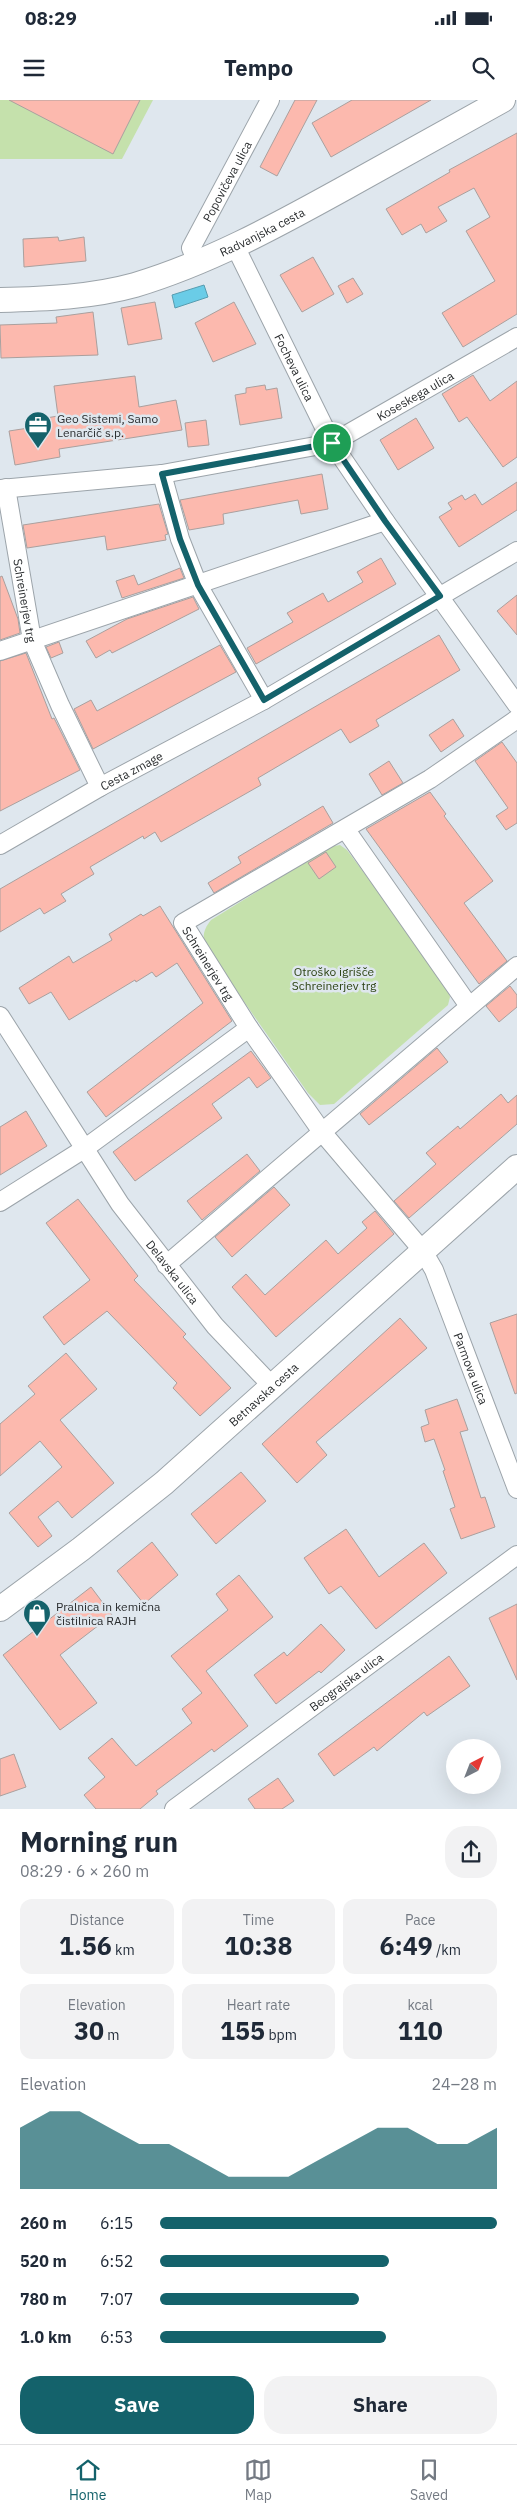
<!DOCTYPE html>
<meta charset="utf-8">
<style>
:root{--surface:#fff;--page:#f2f2f3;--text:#1f2937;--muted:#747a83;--line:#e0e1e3;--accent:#14626b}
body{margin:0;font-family:"IBM Plex Sans",sans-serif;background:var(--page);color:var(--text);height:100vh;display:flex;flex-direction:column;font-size:19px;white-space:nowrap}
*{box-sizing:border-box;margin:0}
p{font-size:16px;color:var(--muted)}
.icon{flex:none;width:28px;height:28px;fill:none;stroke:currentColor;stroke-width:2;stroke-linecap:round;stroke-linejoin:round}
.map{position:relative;height:1709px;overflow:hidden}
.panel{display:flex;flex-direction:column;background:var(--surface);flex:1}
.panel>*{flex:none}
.needle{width:32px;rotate:42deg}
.buttons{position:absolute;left:446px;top:1639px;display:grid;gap:10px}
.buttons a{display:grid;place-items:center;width:55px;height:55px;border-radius:50%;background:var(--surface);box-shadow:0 5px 20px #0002;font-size:25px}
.pin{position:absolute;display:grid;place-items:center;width:42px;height:42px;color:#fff;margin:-21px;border:2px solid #fff;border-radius:50%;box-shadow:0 1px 5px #0007}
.round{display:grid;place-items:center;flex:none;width:52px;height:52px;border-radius:20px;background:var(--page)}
.summary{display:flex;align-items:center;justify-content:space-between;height:85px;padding:0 20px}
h1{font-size:28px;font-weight:700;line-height:38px}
.metrics{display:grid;grid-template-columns:repeat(3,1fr);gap:8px;height:85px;padding:5px 20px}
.metrics div{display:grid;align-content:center;border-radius:12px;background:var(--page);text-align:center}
.metrics b{font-size:25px;font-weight:700}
.metrics small{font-size:14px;font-weight:400}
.metrics p{font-size:14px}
.chart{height:140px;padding:10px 20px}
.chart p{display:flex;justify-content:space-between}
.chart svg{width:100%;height:90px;margin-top:5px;fill:var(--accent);opacity:.7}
.action{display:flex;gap:10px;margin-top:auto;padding:10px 20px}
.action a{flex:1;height:58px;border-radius:20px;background:var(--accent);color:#fff;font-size:20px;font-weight:700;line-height:58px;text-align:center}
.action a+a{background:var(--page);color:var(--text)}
ul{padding:0 20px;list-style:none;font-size:16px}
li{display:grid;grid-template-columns:80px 60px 1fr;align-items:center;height:38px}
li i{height:12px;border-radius:6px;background:var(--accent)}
.status{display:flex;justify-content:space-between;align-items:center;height:35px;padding:0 25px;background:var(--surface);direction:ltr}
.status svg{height:14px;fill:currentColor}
header{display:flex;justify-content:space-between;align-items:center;height:65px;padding:0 20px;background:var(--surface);font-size:22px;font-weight:700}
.tabs{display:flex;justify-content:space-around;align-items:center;height:70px;border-top:1px solid var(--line);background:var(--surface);font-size:14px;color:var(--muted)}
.tabs a{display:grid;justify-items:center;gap:2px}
.tabs .active{color:var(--accent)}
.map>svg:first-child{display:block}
.green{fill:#c5e1ac}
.water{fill:#6acce7;stroke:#579cb0}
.building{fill:#fcb9ae;stroke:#aaa09e}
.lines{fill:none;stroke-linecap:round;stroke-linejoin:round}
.street-casing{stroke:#9ca4aa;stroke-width:20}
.secondary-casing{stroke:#9ca4aa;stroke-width:26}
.street{stroke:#fff;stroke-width:18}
.secondary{stroke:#fff;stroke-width:24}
.route-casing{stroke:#fff;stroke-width:10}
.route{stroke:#14626b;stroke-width:6}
.labels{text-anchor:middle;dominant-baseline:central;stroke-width:5;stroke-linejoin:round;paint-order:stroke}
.street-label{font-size:12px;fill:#2a2d2f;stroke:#dfe7ee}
.poi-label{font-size:12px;fill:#2a2d2f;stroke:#dfe7ee;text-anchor:start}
.park-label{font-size:12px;fill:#2d4314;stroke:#dfe7ee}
</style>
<div class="status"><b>08:29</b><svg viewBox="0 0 49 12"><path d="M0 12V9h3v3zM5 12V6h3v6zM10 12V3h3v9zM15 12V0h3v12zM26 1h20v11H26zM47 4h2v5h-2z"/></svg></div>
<header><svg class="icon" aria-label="menu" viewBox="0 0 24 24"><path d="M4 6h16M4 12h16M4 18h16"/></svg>Tempo<svg class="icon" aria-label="search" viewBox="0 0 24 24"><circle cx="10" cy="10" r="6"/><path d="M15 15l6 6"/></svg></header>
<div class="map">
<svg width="517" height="1709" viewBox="0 0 517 1709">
<rect width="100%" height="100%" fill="#dfe7ee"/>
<g class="green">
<polygon points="0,0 153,0 122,59 0,59"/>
<path d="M340,745L347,750L447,884L450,897L448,905L334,1004L320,1005L308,993L205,846C202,835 204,829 211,820L329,747Z"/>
</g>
<polygon class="water" points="204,185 208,197 175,208 172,195"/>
<g class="building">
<polygon points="9,0 140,0 113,54"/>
<polygon points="295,0 317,0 277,76 260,67"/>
<polygon points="352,0 431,0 331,57 312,23"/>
<polygon points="517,33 517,214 463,247 442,213 495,181 466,131 490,117 474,88 438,107 447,121 426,133 421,124 402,135 386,109 450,72 449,70"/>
<polygon points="58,137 59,141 84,137 86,161 24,167 23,139"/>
<polygon points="313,157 334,194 302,212 280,175"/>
<polygon points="353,178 363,194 347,203 338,186"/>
<polygon points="155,202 162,239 128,245 121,208"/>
<polygon points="234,202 256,244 213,262 195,223"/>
<polygon points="93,212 98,255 1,258 0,225 57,223 56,217"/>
<polygon points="473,275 490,301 517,281 517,357 503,367 467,317 459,322 442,294"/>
<polygon points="135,276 139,307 176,300 182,330 59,349 60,357 15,365 9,331 35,327 34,320 58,316 54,286"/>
<polygon points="265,285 266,290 277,288 282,318 240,325 235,295 246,293 246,288"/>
<polygon points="416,318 434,348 398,370 380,340"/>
<polygon points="206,320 209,345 188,347 185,323"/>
<polygon points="322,374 328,409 301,414 298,400 223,414 224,424 189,430 180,400"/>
<polygon points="517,382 517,410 459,447 439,417 452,409 448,403 462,395 465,400 475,394 482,405"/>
<polygon points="159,404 168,434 165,435 166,440 107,450 105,436 27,448 23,425"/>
<polygon points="381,458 396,484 256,564 247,548 293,522 287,513 323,493 328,502 363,482 357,472"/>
<polygon points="180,468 184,478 122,498 116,481 134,475 138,485"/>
<polygon points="2,476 18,519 20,533 0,540 0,477"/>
<polygon points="517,495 517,535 497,511"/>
<polygon points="193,497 199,509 112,553 110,550 96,558 86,541 127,519"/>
<polygon points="439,535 460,570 376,620 379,626 350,643 341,629 258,678 261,685 161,742 155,732 144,739 143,736 90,767 94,774 61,794 66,801 44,814 40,808 0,832 0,789"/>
<polygon points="59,542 63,553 51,558 46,547"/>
<polygon points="220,545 236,572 93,649 74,609 91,600 97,611"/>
<polygon points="26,553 52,619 54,618 80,670 0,711 0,561"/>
<polygon points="453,619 464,636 441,652 429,635"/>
<polygon points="502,642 517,663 517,723 506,730 496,716 508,708 475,661"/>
<polygon points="389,661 403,683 382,695 369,674"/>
<polygon points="430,692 446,714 444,716 493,781 464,803 507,861 479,884 366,729"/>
<polygon points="323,706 333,723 214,793 208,783 241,763 238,757"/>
<polygon points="326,752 336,767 319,779 308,763"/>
<polygon points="160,806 232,921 106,1017 87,992 203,903 177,863 156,877 152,872 136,882 135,880 69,920 51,892 29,904 19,888 69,856 73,863 112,840 109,834 141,814 143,816"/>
<polygon points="510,886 517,895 517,907 499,922 486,906"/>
<polygon points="437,948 448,962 369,1025 360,1014"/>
<polygon points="251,951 271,978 257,988 249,977 212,1004 222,1018 135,1081 113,1052"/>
<polygon points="501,994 508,1003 517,995 517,1024 409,1118 394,1101 436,1064 426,1053 458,1026 460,1029"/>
<polygon points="26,1011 47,1046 0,1075 0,1027"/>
<polygon points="247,1054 260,1071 202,1120 187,1101"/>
<polygon points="274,1087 290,1105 232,1157 215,1137"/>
<polygon points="78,1099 138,1176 134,1180 186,1234 183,1237 231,1288 200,1316 173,1288 177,1283 107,1211 64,1245 43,1217 90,1180 46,1123"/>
<polygon points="375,1111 394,1134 276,1237 232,1187 246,1174 265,1195 326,1140 338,1154 367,1128 362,1122"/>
<polygon points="517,1214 517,1293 515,1294 490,1223"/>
<polygon points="400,1218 427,1248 316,1342 327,1355 297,1383 262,1344"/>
<polygon points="66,1253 97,1289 60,1320 114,1383 72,1418 58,1401 38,1417 52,1436 38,1447 9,1413 62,1367 40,1341 0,1376 0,1324 35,1294 28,1286"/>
<polygon points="457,1299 468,1330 460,1332 481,1398 485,1397 495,1427 461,1439 450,1409 455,1407 443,1371 445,1370 434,1339 425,1342 421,1327 429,1324 425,1310"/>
<polygon points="241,1372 266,1401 216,1444 191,1414"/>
<polygon points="346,1429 379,1477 424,1443 447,1473 376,1529 341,1486 329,1494 304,1458"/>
<polygon points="152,1442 178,1475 144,1504 117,1471"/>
<polygon points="239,1475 273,1517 206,1571 248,1626 214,1652 212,1649 156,1691 158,1694 140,1709 96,1709 84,1695 105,1677 88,1658 112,1638 136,1666 192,1623 182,1609 202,1593 171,1556 228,1510 216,1494"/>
<polygon points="91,1487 112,1515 60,1555 97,1603 60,1630 3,1555"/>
<polygon points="517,1504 517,1580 489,1518"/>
<polygon points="321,1524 345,1550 321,1573 319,1571 276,1604 254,1575 284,1552 287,1556"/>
<polygon points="449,1556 470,1586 427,1616 424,1612 377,1651 374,1647 334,1676 318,1654"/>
<polygon points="14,1654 26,1687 0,1696 0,1659"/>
<polygon points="278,1678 294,1701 282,1709 255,1709 248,1699"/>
</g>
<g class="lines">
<g class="street-casing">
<g id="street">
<path id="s1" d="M235,146L332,343L385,421L517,605"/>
<path id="s2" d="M197,163L191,148L270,0"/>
<polyline points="162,374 180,439 198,485 264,600"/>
<path id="s3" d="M6,388L32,540L60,605L100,687"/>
<path id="s4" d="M0,389L162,374L332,343L517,237"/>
<polyline points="0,551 385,421"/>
<path id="s5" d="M517,619L430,679L183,823L249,928L322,1032L423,1151L434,1170L517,1389"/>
<polyline points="346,730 469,906"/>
<path id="s6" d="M0,745L100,687L264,600L517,451"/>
<path id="s7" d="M0,916L120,1104L215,1226L272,1286"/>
<polyline points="0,1102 84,1049 249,928"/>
<polyline points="166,1165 517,866"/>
<path id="s8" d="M174,1709L517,1455"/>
</g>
</g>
<g class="secondary-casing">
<g id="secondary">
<path id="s9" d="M0,200C45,199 92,197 135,185C208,163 274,127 341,90C395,60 449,30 503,0"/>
<path id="s10" d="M0,1509L81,1449L164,1383L517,1067"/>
</g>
</g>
<use href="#street" class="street"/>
<use href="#secondary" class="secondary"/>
</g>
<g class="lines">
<g class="route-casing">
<polygon id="route" points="332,343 385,421 440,496 264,600 198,485 180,439 162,374"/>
</g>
<use href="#route" class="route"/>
</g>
<defs>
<g id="office-pin" transform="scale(1.4375)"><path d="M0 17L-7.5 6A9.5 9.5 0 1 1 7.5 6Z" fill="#14626b" stroke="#dfe7ee"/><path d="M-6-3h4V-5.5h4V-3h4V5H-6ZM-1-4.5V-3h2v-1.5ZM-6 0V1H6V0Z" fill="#fff"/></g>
<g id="shop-pin" transform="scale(1.4375)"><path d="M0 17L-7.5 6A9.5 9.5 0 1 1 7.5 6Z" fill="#14626b" stroke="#dfe7ee"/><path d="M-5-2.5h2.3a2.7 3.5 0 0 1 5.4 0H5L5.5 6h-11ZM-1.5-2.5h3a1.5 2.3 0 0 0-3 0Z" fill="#fff"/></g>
</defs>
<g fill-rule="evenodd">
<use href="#office-pin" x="38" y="325"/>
<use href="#shop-pin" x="37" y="1513"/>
</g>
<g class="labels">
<g class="street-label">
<text stroke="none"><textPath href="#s2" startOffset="92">Popovičeva ulica</textPath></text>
<text stroke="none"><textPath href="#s9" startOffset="274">Radvanjska cesta</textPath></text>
<text stroke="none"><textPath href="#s1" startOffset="135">Focheva ulica</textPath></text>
<text stroke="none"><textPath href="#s4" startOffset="431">Koseskega ulica</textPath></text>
<text stroke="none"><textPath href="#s3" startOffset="114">Schreinerjev trg</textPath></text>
<text stroke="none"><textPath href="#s6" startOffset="151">Cesta zmage</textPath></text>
<text stroke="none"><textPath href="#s5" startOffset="439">Schreinerjev trg</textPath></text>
<text stroke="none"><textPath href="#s7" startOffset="309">Delavska ulica</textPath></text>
<text stroke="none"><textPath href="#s5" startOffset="926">Parmova ulica</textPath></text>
<text stroke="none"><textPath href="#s10" startOffset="340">Betnavska cesta</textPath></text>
<text stroke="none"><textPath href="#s8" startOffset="214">Beograjska ulica</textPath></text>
</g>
<g class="poi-label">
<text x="57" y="318">Geo Sistemi, Samo<tspan x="57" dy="14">Lenarčič s.p.</tspan></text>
<text x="56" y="1506">Pralnica in kemična<tspan x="56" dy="14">čistilnica RAJH</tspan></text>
</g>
<g class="park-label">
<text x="334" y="871">Otroško igrišče<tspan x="334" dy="14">Schreinerjev trg</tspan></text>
</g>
</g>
</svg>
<div class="buttons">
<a><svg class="needle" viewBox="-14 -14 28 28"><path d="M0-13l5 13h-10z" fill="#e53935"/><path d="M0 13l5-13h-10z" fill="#747a83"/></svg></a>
</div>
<div class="pin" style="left:332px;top:343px;background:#1e9e55"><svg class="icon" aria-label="arrive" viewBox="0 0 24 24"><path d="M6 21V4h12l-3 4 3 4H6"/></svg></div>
</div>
<section class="panel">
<div class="summary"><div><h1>Morning run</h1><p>08:29 · 6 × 260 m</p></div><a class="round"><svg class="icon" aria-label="share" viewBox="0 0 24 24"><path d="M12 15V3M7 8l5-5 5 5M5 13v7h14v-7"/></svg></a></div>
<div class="metrics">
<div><p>Distance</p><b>1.56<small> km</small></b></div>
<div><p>Time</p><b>10:38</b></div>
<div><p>Pace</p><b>6:49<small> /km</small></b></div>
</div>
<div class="metrics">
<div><p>Elevation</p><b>30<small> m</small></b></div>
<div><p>Heart rate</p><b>155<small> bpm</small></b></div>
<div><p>kcal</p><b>110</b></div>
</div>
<div class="chart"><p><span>Elevation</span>24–28 m</p>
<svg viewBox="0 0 160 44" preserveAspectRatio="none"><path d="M0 44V14L10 6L20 6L30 14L40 22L50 22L60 30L70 38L80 38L90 38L100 30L110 22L120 14L130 14L140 22L150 22L160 14V44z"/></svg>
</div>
<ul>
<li><b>260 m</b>6:15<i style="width:100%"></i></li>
<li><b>520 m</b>6:52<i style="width:68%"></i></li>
<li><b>780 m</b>7:07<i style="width:59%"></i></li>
<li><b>1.0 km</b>6:53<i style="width:67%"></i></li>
</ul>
<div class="action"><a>Save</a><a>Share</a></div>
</section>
<nav class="tabs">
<a class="active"><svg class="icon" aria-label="home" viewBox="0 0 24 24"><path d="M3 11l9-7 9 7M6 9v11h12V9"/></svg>Home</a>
<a><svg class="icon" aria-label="map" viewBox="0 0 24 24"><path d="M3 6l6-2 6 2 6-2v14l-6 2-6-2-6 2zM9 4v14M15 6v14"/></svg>Map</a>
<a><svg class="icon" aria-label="saved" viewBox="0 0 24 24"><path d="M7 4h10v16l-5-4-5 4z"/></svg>Saved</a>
</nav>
